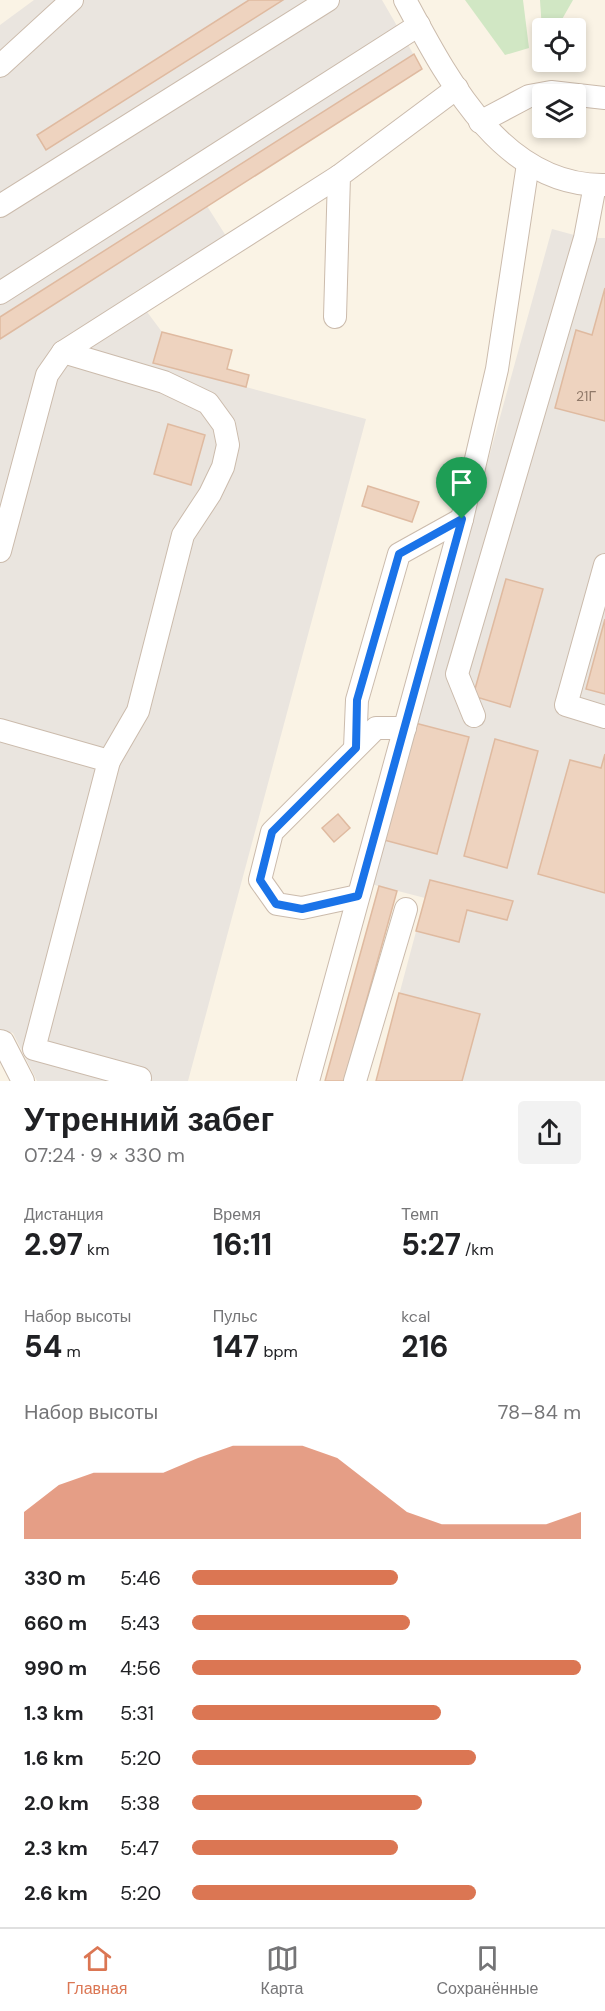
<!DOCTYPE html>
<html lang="ru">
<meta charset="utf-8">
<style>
:root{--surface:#fff;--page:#f2f2f2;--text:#202124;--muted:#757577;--line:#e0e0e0;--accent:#db7653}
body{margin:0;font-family:"DM Sans",sans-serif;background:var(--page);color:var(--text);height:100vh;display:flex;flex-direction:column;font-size:22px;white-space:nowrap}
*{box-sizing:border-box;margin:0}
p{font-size:20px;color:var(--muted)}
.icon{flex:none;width:33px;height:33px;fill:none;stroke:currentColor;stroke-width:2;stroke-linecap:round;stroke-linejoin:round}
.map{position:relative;height:1081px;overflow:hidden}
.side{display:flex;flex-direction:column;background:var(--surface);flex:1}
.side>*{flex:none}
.tools{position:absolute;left:532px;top:18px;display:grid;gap:12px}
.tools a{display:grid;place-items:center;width:54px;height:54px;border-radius:6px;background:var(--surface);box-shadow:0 3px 9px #0003;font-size:30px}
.pin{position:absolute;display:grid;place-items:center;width:51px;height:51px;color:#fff;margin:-62px -26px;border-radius:50% 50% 50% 0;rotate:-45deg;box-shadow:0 0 6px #0007}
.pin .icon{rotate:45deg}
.round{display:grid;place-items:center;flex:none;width:63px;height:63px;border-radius:6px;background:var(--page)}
.summary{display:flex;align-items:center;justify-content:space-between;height:102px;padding:0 24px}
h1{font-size:33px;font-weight:700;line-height:45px}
.metrics{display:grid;grid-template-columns:repeat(3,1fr);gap:9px;height:102px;padding:6px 24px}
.metrics div{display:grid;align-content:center}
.metrics b{font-size:30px;font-weight:700}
.metrics small{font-size:16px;font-weight:400}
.metrics p{font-size:16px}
.chart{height:168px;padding:12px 24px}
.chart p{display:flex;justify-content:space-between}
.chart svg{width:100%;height:108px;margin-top:6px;fill:var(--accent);opacity:.7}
ul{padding:0 24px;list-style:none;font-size:20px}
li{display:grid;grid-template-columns:96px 72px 1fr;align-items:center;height:45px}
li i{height:15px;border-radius:8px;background:var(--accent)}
.dock{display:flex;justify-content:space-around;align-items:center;height:84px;border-top:2px solid var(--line);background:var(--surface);font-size:16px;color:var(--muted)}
.dock a{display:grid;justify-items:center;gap:3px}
.dock .selected{color:var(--accent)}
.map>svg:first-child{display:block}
.industrial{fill:#eae5df}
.green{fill:#d1e7c4}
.building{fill:#eed3bf;stroke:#dfbaa0;stroke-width:1.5}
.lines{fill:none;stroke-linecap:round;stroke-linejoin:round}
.minor-casing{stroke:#cbbbac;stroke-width:24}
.minor{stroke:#fff;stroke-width:22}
.route-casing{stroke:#fff;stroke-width:12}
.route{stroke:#1a73e8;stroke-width:8}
.labels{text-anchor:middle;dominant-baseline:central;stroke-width:6;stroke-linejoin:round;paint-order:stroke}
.number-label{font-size:14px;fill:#907969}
</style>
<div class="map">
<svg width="605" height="1081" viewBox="0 0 605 1081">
<rect width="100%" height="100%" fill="#faf3e5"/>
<g class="industrial">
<polygon points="34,0 382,0 422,69 207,206 226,236 133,293 162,332 232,350 227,369 249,375 246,387 366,419 188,1081 37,1081 13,1033 0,1029 0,25"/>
<polygon points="552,229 585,238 605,238 605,1081 376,1081 425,898 371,884"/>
</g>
<g class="green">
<polygon points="465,0 523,0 529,48 505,55"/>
<polygon points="540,0 573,0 557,28 542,30"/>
</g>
<g class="building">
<polygon points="249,0 283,0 46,150 37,135"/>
<polygon points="414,54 422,69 0,339 0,317"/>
<polygon points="605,288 605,421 555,408 576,330 592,335"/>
<polygon points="162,332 232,350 227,369 249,375 246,387 153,363"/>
<polygon points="168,424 205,435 191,485 154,474"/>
<polygon points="368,486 419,502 412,522 362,506"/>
<polygon points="506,579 543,589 510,707 473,696"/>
<polygon points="605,619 605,694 586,689"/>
<polygon points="415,723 469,737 437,854 384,840"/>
<polygon points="495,739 538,751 507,868 464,856"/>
<polygon points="605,754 605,893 538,874 570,760 601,768"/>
<polygon points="338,814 350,828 334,842 322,828"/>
<polygon points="430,880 513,901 507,920 467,910 459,942 416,931"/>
<polygon points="379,886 397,891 344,1081 325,1081"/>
<polygon points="399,993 480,1014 462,1081 376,1081"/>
</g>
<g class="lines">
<g class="minor-casing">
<g id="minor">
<path d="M405,0C447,78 502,187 605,185"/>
<polyline points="0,66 72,0"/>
<polyline points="480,122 529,96 551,92 605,98"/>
<polyline points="0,206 328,0"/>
<polyline points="0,293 419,25"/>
<polyline points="335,317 339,176 457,88"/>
<polyline points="63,352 164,382 208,403 224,425 228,445 223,467 210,494 183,535 138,711 109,761"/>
<polyline points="0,551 47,375 63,352 339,176"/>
<polyline points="605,565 566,705 605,717"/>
<polyline points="474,716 457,674 585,238 595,185"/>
<polyline points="0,730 109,761 34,1049 140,1078 139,1081"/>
<polyline points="355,748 357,700 399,554 462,519"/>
<polyline points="358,896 302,908 277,904 260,880 272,832 376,728 405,728"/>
<polyline points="0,1041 3,1042 23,1081"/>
<polyline points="308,1081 462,519 497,369 528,164"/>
<polyline points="355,1081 406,909"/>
</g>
</g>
<use href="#minor" class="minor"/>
</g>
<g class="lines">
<g class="route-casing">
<polygon id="route" points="462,519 358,896 302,909 276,904 260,880 272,832 356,748 357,700 399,554"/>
</g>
<use href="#route" class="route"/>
</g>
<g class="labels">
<g class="number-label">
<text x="586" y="396">21Г</text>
</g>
</g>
</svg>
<div class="tools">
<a><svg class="icon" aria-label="locate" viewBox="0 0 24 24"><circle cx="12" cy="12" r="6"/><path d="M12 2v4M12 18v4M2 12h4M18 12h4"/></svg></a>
<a><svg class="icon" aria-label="layers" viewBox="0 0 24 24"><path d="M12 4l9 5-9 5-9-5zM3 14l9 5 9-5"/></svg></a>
</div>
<div class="pin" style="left:462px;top:519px;background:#1e9e55"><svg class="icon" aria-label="arrive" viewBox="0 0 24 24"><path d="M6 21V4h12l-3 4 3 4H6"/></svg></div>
</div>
<section class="side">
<div class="summary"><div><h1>Утренний забег</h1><p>07:24 · 9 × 330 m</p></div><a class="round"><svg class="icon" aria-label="share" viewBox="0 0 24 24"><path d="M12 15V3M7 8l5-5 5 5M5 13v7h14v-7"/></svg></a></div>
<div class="metrics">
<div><p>Дистанция</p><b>2.97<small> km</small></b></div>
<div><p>Время</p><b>16:11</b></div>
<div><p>Темп</p><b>5:27<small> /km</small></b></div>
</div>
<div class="metrics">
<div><p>Набор высоты</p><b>54<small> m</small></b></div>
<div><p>Пульс</p><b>147<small> bpm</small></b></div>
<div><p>kcal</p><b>216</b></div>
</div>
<div class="chart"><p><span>Набор высоты</span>78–84 m</p>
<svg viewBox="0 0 160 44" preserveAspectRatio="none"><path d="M0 44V33L10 22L20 17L30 17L40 17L50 11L60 6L70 6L80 6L90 11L100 22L110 33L120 38L130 38L140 38L150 38L160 33V44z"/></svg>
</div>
<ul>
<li><b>330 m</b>5:46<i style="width:53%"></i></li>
<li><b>660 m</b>5:43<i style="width:56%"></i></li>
<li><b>990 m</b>4:56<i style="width:100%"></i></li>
<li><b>1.3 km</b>5:31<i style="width:64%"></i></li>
<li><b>1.6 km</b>5:20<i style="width:73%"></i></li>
<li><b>2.0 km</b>5:38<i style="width:59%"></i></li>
<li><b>2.3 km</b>5:47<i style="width:53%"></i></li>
<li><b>2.6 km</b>5:20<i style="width:73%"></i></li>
</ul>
</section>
<nav class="dock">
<a class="selected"><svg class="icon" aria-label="home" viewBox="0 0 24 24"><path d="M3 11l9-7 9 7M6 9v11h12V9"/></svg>Главная</a>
<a><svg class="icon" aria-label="map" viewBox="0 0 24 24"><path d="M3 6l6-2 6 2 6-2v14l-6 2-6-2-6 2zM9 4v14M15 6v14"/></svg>Карта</a>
<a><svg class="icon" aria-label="saved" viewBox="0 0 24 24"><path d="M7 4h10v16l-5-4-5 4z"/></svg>Сохранённые</a>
</nav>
